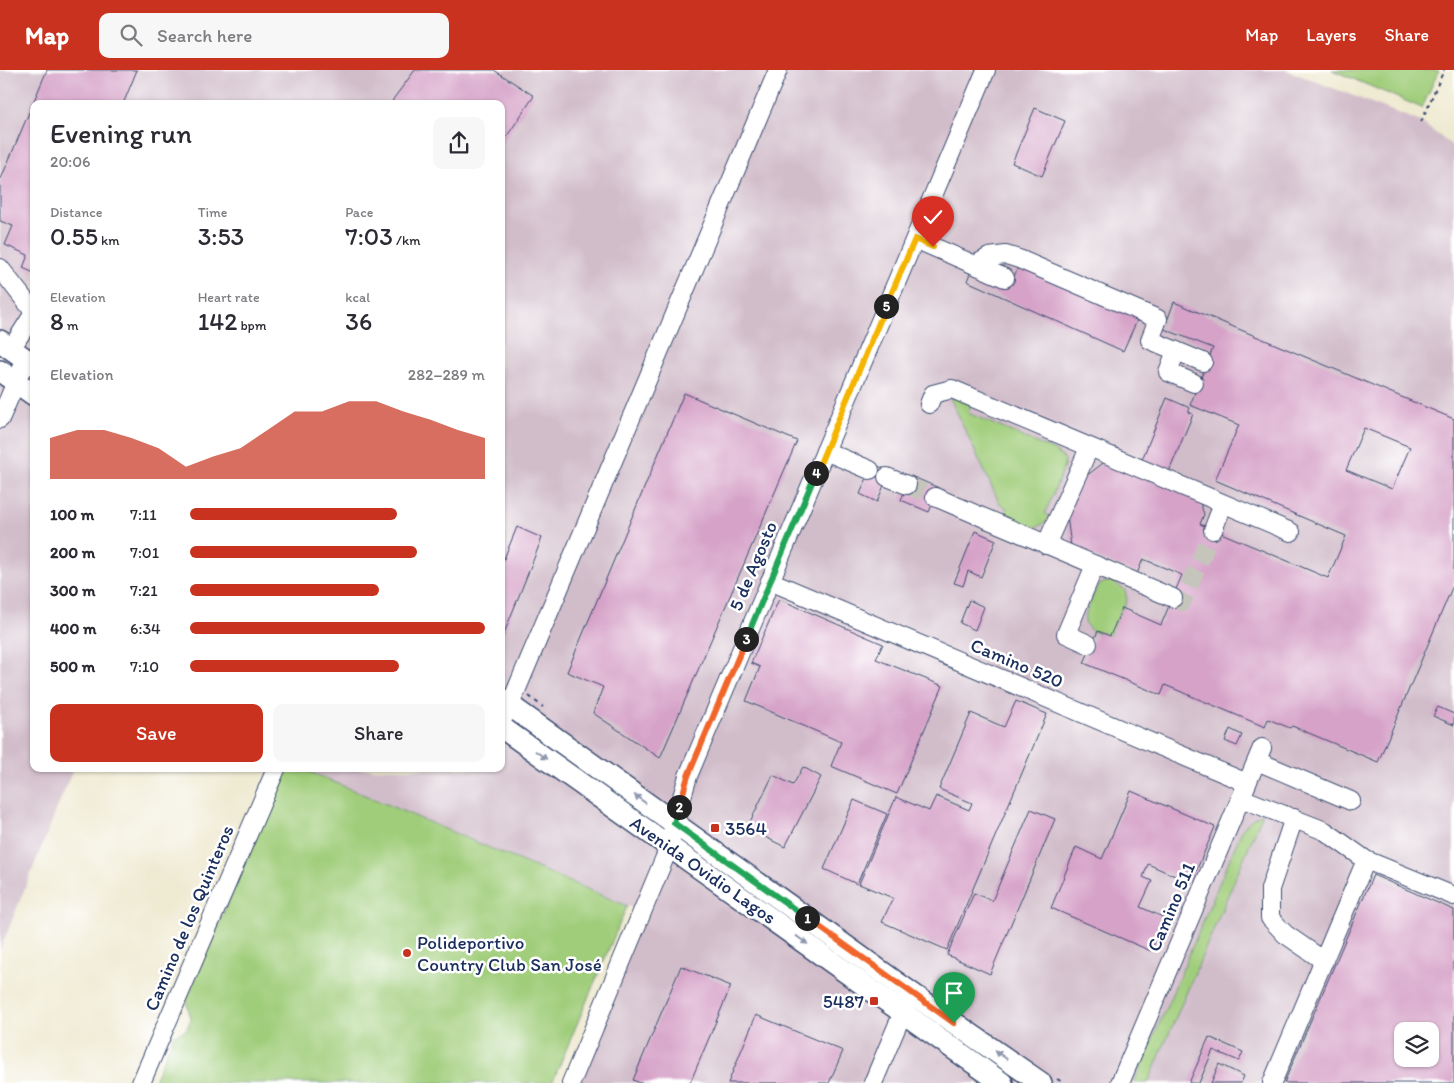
<!DOCTYPE html>
<meta charset="utf-8">
<style>
:root{--surface:#fff;--page:#f7f7f7;--text:#2b2b33;--muted:#7c7c81;--accent:#c8321e}
body{margin:0;font-family:Itim,sans-serif;background:var(--page);color:var(--text);height:100vh;display:flex;flex-direction:column;font-size:19px;white-space:nowrap}
*{box-sizing:border-box;margin:0}
p{font-size:16px;color:var(--muted)}
.icon{flex:none;width:28px;height:28px;fill:none;stroke:currentColor;stroke-width:2;stroke-linecap:round;stroke-linejoin:round}
.map{position:relative;flex:1;overflow:hidden}
.drawer{position:absolute;left:30px;top:30px;width:475px;height:672px;display:flex;flex-direction:column;background:var(--surface);border-radius:10px;box-shadow:0 1px 4px #0004}
.drawer>*{flex:none}
.controls{position:absolute;left:1394px;top:952px;display:grid;gap:10px}
.controls a{display:grid;place-items:center;width:45px;height:45px;border-radius:10px;background:var(--surface);box-shadow:0 1px 4px #0004;font-size:25px}
.pin{position:absolute;display:grid;place-items:center;width:42px;height:42px;color:#fff;margin:-51px -21px;border-radius:50% 50% 50% 0;rotate:-45deg;box-shadow:0 0 5px #0007}
.pin .icon{rotate:45deg}
.km{position:absolute;width:25px;height:25px;margin:-12px;border-radius:50%;background:#222;color:#fff;font-size:14px;line-height:25px;text-align:center}
.round{display:grid;place-items:center;flex:none;width:52px;height:52px;border-radius:10px;background:var(--page)}
.headline{display:flex;align-items:center;justify-content:space-between;height:85px;padding:0 20px}
h1{font-size:28px;font-weight:600;line-height:38px}
.figures{display:grid;grid-template-columns:repeat(3,1fr);gap:8px;height:85px;padding:5px 20px}
.figures div{display:grid;align-content:center}
.figures b{font-size:25px;font-weight:600}
.figures small{font-size:14px;font-weight:400}
.figures p{font-size:14px}
.chart{height:140px;padding:10px 20px}
.chart p{display:flex;justify-content:space-between}
.chart svg{width:100%;height:90px;margin-top:5px;fill:var(--accent);opacity:.7}
.cta{display:flex;gap:10px;margin-top:auto;padding:10px 20px}
.cta a{flex:1;height:58px;border-radius:10px;background:var(--accent);color:#fff;font-size:20px;font-weight:600;line-height:58px;text-align:center}
.cta a+a{background:var(--page);color:var(--text)}
ul{padding:0 20px;list-style:none;font-size:16px}
li{display:grid;grid-template-columns:80px 60px 1fr;align-items:center;height:38px}
li i{height:12px;border-radius:6px;background:var(--accent)}
header{display:flex;align-items:center;gap:30px;box-sizing:border-box;height:70px;padding:0 25px;background:var(--accent);color:#fff}
header strong{font-size:24px}
nav{display:flex;gap:28px;margin-inline-start:auto;font-size:18px}
.search{width:350px;height:45px;background:var(--page);display:flex;align-items:center;gap:12px;box-sizing:border-box;padding:0 18px;border-radius:10px;color:var(--muted);font-size:19px}
.map>svg:first-child{display:block}
.industrial{fill:#d1bdca;fill-rule:evenodd}
.green{fill:#a0cd7a;stroke:#5e7e6c}
.building{fill:#d6a2c8;fill-rule:evenodd}
.lines{fill:none;stroke-linecap:round;stroke-linejoin:round}
.minor-tunnel{stroke:#c5c5bb;stroke-width:18;stroke-dasharray:18 9;stroke-linecap:butt}
.minor-casing{stroke:#3b4b6f;stroke-width:20}
.major-casing{stroke:#3b4b6f;stroke-width:24}
.path{stroke:#3b4b6f;stroke-width:2;stroke-dasharray:4 4;stroke-linecap:butt}
.minor{stroke:#fff;stroke-width:18}
.major{stroke:#fff;stroke-width:21}
.oneway{fill:#8d97ae}
.split-1-casing{stroke:#fff;stroke-width:10}
.split-2-casing{stroke:#fff;stroke-width:10}
.split-3-casing{stroke:#fff;stroke-width:10}
.split-4-casing{stroke:#fff;stroke-width:10}
.split-5-casing{stroke:#fff;stroke-width:10}
.split-6-casing{stroke:#fff;stroke-width:10}
.split-1{stroke:#f0652b;stroke-width:6}
.split-2{stroke:#22a559;stroke-width:6}
.split-3{stroke:#f0652b;stroke-width:6}
.split-4{stroke:#22a559;stroke-width:6}
.split-5{stroke:#f5b400;stroke-width:6}
.split-6{stroke:#f5b400;stroke-width:6}
.poi-dot{fill:#c8321e;stroke:#fff;stroke-width:2}
.labels{text-anchor:middle;dominant-baseline:central;stroke-width:5;stroke-linejoin:round;paint-order:stroke}
.street-label{font-size:19px;fill:#1b2f5e;stroke:#fff}
.poi-label{font-size:19px;fill:#1b2f5e;stroke:#fff;text-anchor:start}
</style>
<header>
<strong>Map</strong>
<div class="search"><svg class="icon" aria-label="search" viewBox="0 0 24 24"><circle cx="10" cy="10" r="6"/><path d="M15 15l6 6"/></svg>Search here</div>
<nav><a>Map</a><a>Layers</a><a>Share</a></nav>
</header>
<div class="map">
<svg width="1454" height="1013" viewBox="0 0 1454 1013">
<rect width="100%" height="100%" fill="#fff"/>
<filter id="ink" filterUnits="userSpaceOnUse"><feTurbulence type="fractalNoise" baseFrequency=".02" numOctaves="2"/><feDisplacementMap in="SourceGraphic" scale="10" xChannelSelector="R" yChannelSelector="G"/><feConvolveMatrix kernelMatrix="1 2 1 2 8 2 1 2 1" color-interpolation-filters="sRGB"/></filter>
<filter id="wash" filterUnits="userSpaceOnUse"><feTurbulence type="fractalNoise" baseFrequency=".0096" numOctaves="4" result="noise"/><feDisplacementMap in="SourceGraphic" scale="20" xChannelSelector="R" yChannelSelector="G"/><feGaussianBlur stdDeviation="1.12" result="paint"/><feColorMatrix in="noise" values="0 0 0 0 0 0 0 0 0 0 0 0 0 0 0 0 0 1.4 0 .05"/><feComposite in="paint" operator="in"/></filter>
<g filter="url(#wash)">
<rect width="100%" height="100%" fill="#efead2"/>
<path class="industrial" d="M0,0H1286L1421,52L1454,77V1013H571L642,842L303,699H501V34H34V699H73L0,880ZM1402,961H1430V989H1402Z"/>
<g class="green">
<polygon points="1332,0 1439,0 1422,38"/>
<path d="M951,326L971,335L968,343L1053,380L1065,389L1064,397L1045,444L1050,446C1039,466 1019,454 1003,448L1007,438L1000,434L950,328Z"/>
<path d="M1111,511L1125,520L1127,530L1123,539L1122,538L1110,566L1098,561L1097,563C1092,561 1087,558 1085,552C1083,546 1095,519 1100,515C1103,512 1107,512 1111,511Z"/>
<polygon points="285,699 303,699 627,836 552,1013 153,1013 174,965 186,960 191,949 186,930"/>
<path d="M1263,743L1148,1013H1134L1242,760C1247,753 1254,746 1263,743Z"/>
</g>
<g id="blocks">
<g class="building">
<polygon points="47,0 137,0 123,34 34,34 34,203 23,198 28,185 5,175 13,156 0,151 0,111"/>
<polygon points="415,0 494,0 534,26 501,75 501,34 391,34 394,28"/>
<polygon points="1035,38 1065,51 1042,106 1012,93"/>
<polygon points="1020,193 1139,246 1123,281 967,211 971,201 1009,218"/>
<path d="M1174,232L1454,349V513L1378,692L1292,656L1290,658L1268,649L1265,657L1165,615L1161,625L1084,593L1098,561L1110,566L1122,538L1161,555L1182,505L1143,489L1137,504L1071,476L1067,446L1082,409L1106,391L1199,430L1204,444L1200,454L1202,455L1328,508L1346,466L1215,410L1239,355L1190,335L1213,278L1164,259ZM1364,358L1410,377L1392,419L1346,400Z"/>
<polygon points="684,323 797,371 660,688 593,643 603,617 567,602"/>
<polygon points="1167,328 1190,338 1188,342 1193,344 1168,404 1141,392"/>
<polygon points="873,394 890,401 877,432 860,424"/>
<polygon points="911,406 939,418 929,442 901,430"/>
<polygon points="517,457 542,468 501,571 501,496"/>
<polygon points="975,461 996,470 981,507 968,501 963,516 954,513"/>
<polygon points="779,529 883,574 876,589 943,616 897,724 831,696 841,672 746,631 760,597 751,593"/>
<polygon points="969,530 984,537 975,560 960,553"/>
<polygon points="1016,631 1047,644 947,880 882,852 893,828 859,814 896,727 929,741 936,726 969,740 972,733 939,719 971,643 1004,657"/>
<polygon points="1438,637 1454,644 1454,655 1433,646"/>
<polygon points="1230,659 1242,665 1237,676 1225,671"/>
<polygon points="803,697 821,707 785,777 747,758 773,705 793,715"/>
<polygon points="1131,721 1215,757 1191,813 1148,794 1143,807 1152,811 1140,837 1165,848 1151,881 1051,838 1076,777 1102,789"/>
<polygon points="854,730 887,744 857,814 824,799"/>
<polygon points="1031,739 1055,749 990,904 947,885 974,823 992,831"/>
<path d="M1373,805L1454,840V1013H1284ZM1402,961H1430V989H1402Z"/>
<polygon points="681,896 731,916 690,1013 640,1013 633,1010"/>
<polygon points="756,945 843,981 829,1013 728,1013"/>
<polygon points="1209,967 1243,982 1239,991 1213,980 1199,1013 1189,1013"/>
<polygon points="1219,994 1244,1006 1241,1013 1211,1013"/>
</g>
</g>
</g>
<g filter="url(#ink)">
<use href="#blocks" fill-opacity="0" stroke="#3b4b6f" stroke-width="1"/>
<g class="lines">
<g class="minor-tunnel">
<polyline points="907,415 935,427"/>
<polyline points="1173,528 1182,532 1213,460"/>
</g>
<g class="minor-casing">
<g id="minor">
<polyline points="915,169 1005,208"/>
<polyline points="975,195 989,187 1006,185 1019,189 1158,249 1150,270 1203,292"/>
<polyline points="0,198 34,242"/>
<polyline points="11,279 34,243"/>
<polyline points="1176,281 1168,302 1194,313"/>
<polyline points="929,334 933,324 952,319 1291,462"/>
<polyline points="0,349 26,289"/>
<polyline points="825,381 870,400"/>
<polyline points="887,407 907,415"/>
<polyline points="935,427 1173,528"/>
<polyline points="1213,460 1223,434"/>
<polyline points="1046,475 1089,378"/>
<polyline points="770,511 1247,713"/>
<polyline points="1088,574 1066,564 1095,495"/>
<polyline points="501,652 510,635 778,0"/>
<polyline points="1257,691 1351,731"/>
<polyline points="1241,728 1325,761 1366,790 1454,826"/>
<polyline points="1294,748 1270,819 1270,848 1285,864 1324,891"/>
<polyline points="141,1013 276,699"/>
<polyline points="571,1013 665,787 688,706 986,0"/>
<polyline points="873,1013 908,930"/>
<polyline points="1120,1013 1262,678"/>
<polyline points="1272,1013 1366,790"/>
</g>
</g>
<g class="major-casing">
<g id="major">
<polyline points="0,271 34,295"/>
<polyline points="0,301 34,325"/>
<polyline points="501,629 911,923 1041,1013"/>
<polyline points="501,657 1002,1013"/>
</g>
</g>
<g class="path">
<polyline points="1421,52 1444,0"/>
<polyline points="529,626 543,637"/>
<polyline points="1057,1009 1064,1013"/>
</g>
<use href="#minor" class="minor"/>
<use href="#major" class="major"/>
</g>
<defs><path id="oneway-solid" d="M-6-.8H1V-3.2L6.5 0L1 3.2V.8H-6Z" transform="scale(1.25)"/></defs>
<g class="oneway">
<use href="#oneway-solid" transform="translate(541 685) rotate(35)"/>
<use href="#oneway-solid" transform="translate(640 729) rotate(-144)"/>
<use href="#oneway-solid" transform="translate(802 870) rotate(36)"/>
<use href="#oneway-solid" transform="translate(1001 985) rotate(-145)"/>
</g>
</g>
<g class="lines" filter="url(#ink)">
<g class="split-1-casing">
<polyline id="split-1" points="807,848 954,953"/>
</g>
<g class="split-2-casing">
<polyline id="split-2" points="679,737 674,753 807,848"/>
</g>
<g class="split-3-casing">
<polyline id="split-3" points="679,737 688,706 746,569"/>
</g>
<g class="split-4-casing">
<polyline id="split-4" points="746,569 816,403"/>
</g>
<g class="split-5-casing">
<polyline id="split-5" points="816,403 886,236"/>
</g>
<g class="split-6-casing">
<polyline id="split-6" points="886,236 915,169 933,177"/>
</g>
<use href="#split-1" class="split-1"/>
<use href="#split-2" class="split-2"/>
<use href="#split-3" class="split-3"/>
<use href="#split-4" class="split-4"/>
<use href="#split-5" class="split-5"/>
<use href="#split-6" class="split-6"/>
</g>
<g class="poi-dot">
<rect x="710" y="753" width="10" height="10" rx="2.5"/>
<circle cx="407" cy="883" r="5"/>
<rect x="869" y="926" width="10" height="10" rx="2.5"/>
</g>
<g class="labels">
<g class="street-label">
<text transform="translate(753 496) rotate(-67)">5 de Agosto</text>
<text transform="translate(1017 593) rotate(23)">Camino 520</text>
<text transform="translate(703 800) rotate(35)">Avenida Ovidio Lagos</text>
<text transform="translate(1171 837) rotate(-67)">Camino 511</text>
<text transform="translate(189 848) rotate(-67)">Camino de los Quinteros</text>
</g>
<g class="poi-label">
<text x="725" y="758">3564</text>
<text x="417" y="872">Polideportivo<tspan x="417" dy="22">Country Club San José</tspan></text>
<text x="864" y="931" text-anchor="end">5487</text>
</g>
</g>
</svg>
<div class="controls">
<a><svg class="icon" aria-label="layers" viewBox="0 0 24 24"><path d="M12 4l9 5-9 5-9-5zM3 14l9 5 9-5"/></svg></a>
</div>
<div class="pin" style="left:954px;top:953px;background:#1e9e55"><svg class="icon" aria-label="arrive" viewBox="0 0 24 24"><path d="M6 21V4h12l-3 4 3 4H6"/></svg></div>
<div class="pin" style="left:933px;top:177px;background:#d93025"><svg class="icon" aria-label="check" viewBox="0 0 24 24"><path d="M5 12l5 5 9-10"/></svg></div>
<b class="km" style="left:807px;top:848px">1</b>
<b class="km" style="left:679px;top:737px">2</b>
<b class="km" style="left:746px;top:569px">3</b>
<b class="km" style="left:816px;top:403px">4</b>
<b class="km" style="left:886px;top:236px">5</b>
<section class="drawer">
<div class="headline"><div><h1>Evening run</h1><p>20:06</p></div><a class="round"><svg class="icon" aria-label="share" viewBox="0 0 24 24"><path d="M12 15V3M7 8l5-5 5 5M5 13v7h14v-7"/></svg></a></div>
<div class="figures">
<div><p>Distance</p><b>0.55<small> km</small></b></div>
<div><p>Time</p><b>3:53</b></div>
<div><p>Pace</p><b>7:03<small> /km</small></b></div>
</div>
<div class="figures">
<div><p>Elevation</p><b>8<small> m</small></b></div>
<div><p>Heart rate</p><b>142<small> bpm</small></b></div>
<div><p>kcal</p><b>36</b></div>
</div>
<div class="chart"><p><span>Elevation</span>282–289 m</p>
<svg viewBox="0 0 160 44" preserveAspectRatio="none"><path d="M0 44V24L10 20L20 20L30 24L40 29L50 38L60 33L70 29L80 20L90 11L100 11L110 6L120 6L130 11L140 15L150 20L160 24V44z"/></svg>
</div>
<ul>
<li><b>100 m</b>7:11<i style="width:70%"></i></li>
<li><b>200 m</b>7:01<i style="width:77%"></i></li>
<li><b>300 m</b>7:21<i style="width:64%"></i></li>
<li><b>400 m</b>6:34<i style="width:100%"></i></li>
<li><b>500 m</b>7:10<i style="width:71%"></i></li>
</ul>
<div class="cta"><a>Save</a><a>Share</a></div>
</section>
</div>
